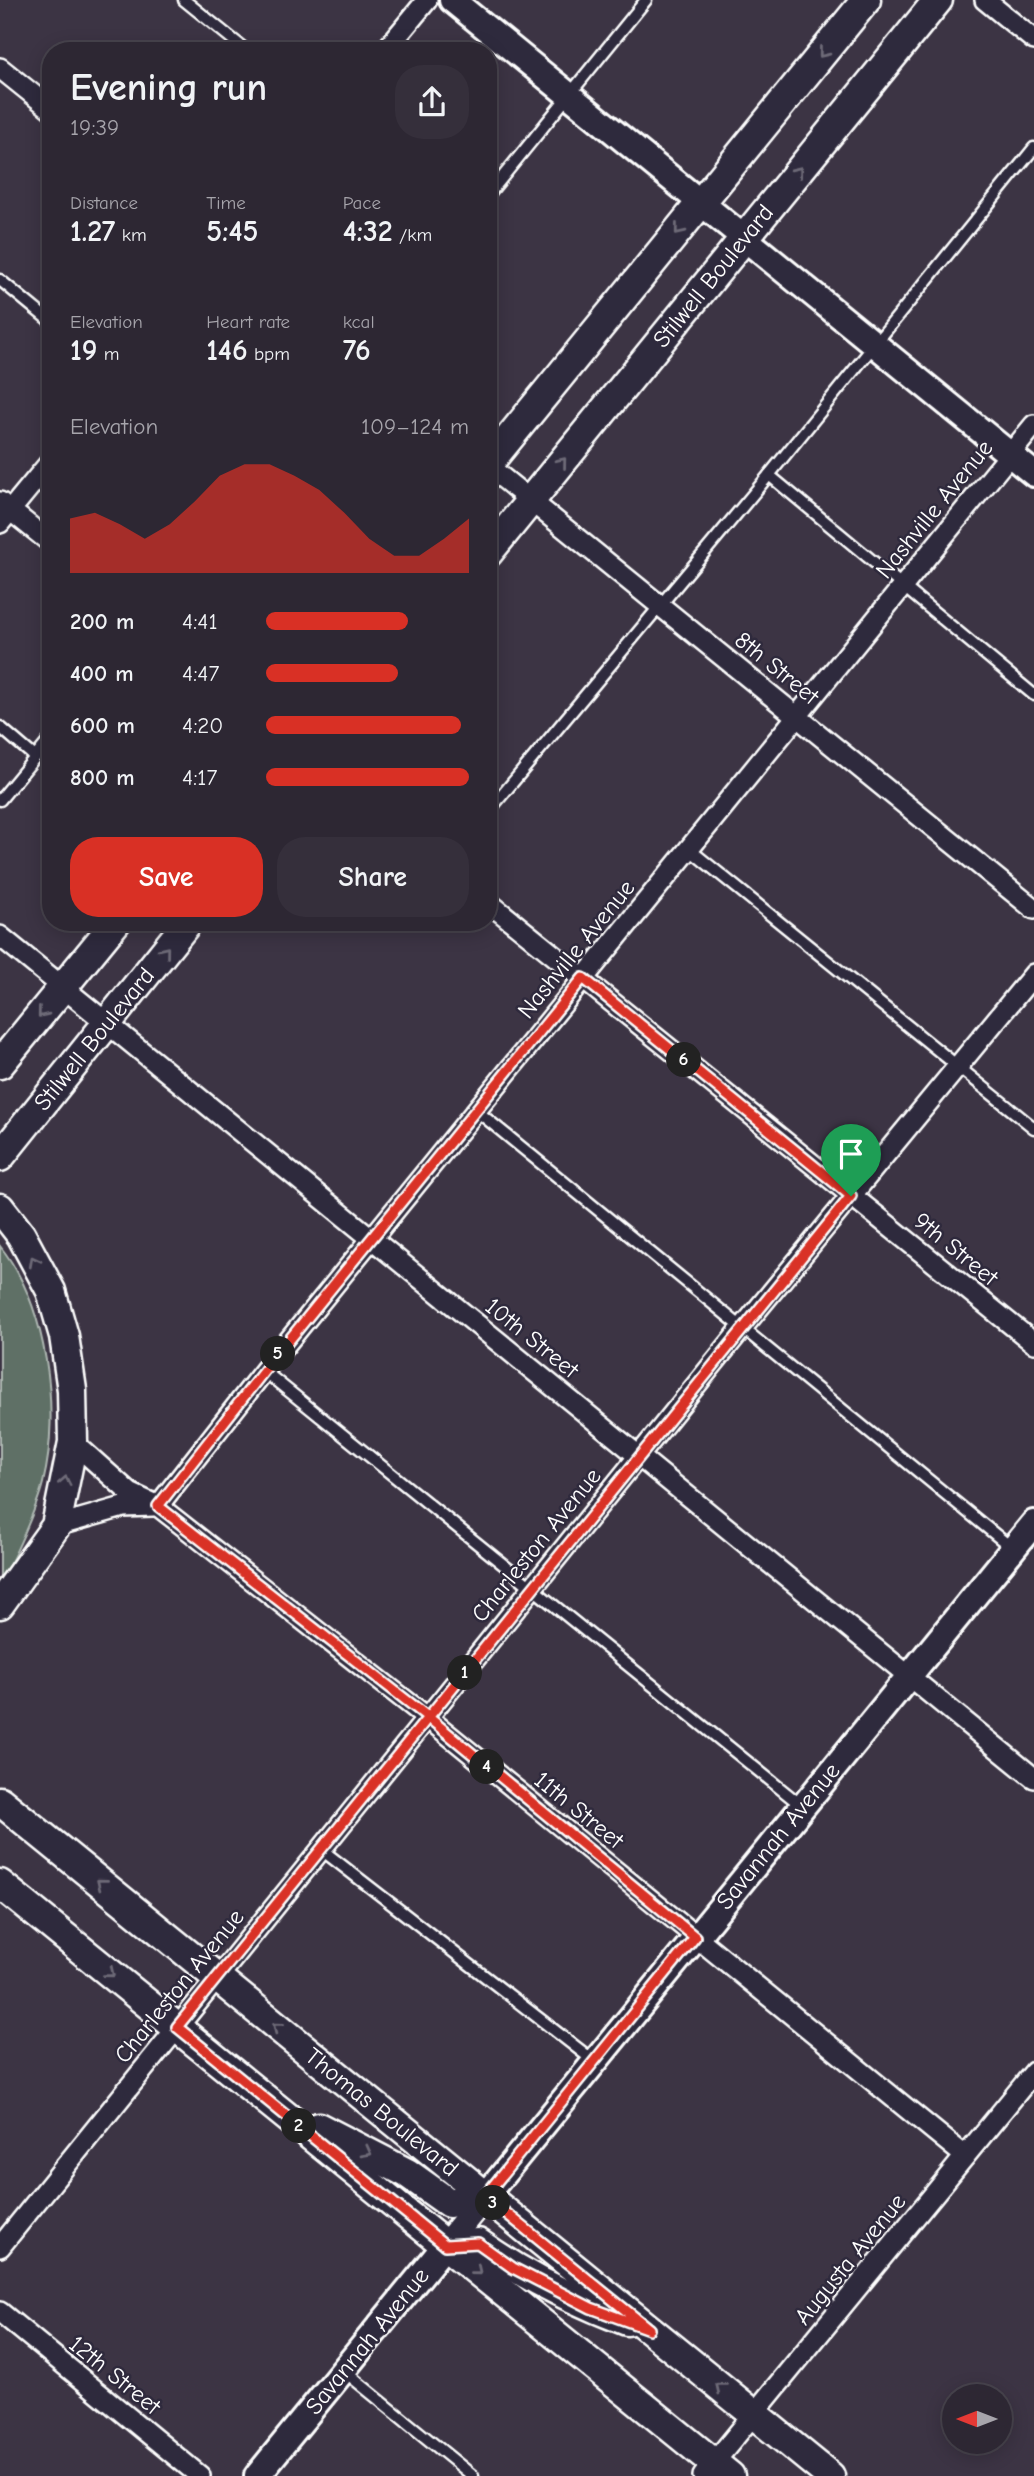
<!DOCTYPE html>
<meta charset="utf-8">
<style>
:root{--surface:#2d2733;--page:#352f3b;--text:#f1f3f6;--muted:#a7a5ac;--line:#48444e;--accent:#d93025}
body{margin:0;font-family:"Comic Neue",sans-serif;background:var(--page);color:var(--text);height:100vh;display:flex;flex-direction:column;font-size:26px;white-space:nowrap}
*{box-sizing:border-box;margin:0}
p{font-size:23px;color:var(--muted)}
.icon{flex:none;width:38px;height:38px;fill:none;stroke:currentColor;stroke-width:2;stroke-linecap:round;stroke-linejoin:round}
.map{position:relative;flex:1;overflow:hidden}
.drawer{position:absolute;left:42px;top:42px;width:455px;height:889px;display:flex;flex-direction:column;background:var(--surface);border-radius:28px;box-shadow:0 4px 18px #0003,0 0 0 2px var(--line)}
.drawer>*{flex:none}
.needle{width:46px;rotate:270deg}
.tools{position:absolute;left:942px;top:2384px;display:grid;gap:14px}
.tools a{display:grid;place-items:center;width:70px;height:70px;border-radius:50%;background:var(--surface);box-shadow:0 4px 18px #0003,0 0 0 2px var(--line);font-size:35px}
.pin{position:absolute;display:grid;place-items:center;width:60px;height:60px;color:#fff;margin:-72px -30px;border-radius:50% 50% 50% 0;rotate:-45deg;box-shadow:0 0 7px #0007}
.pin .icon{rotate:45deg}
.km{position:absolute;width:35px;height:35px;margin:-18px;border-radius:50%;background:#222;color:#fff;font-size:19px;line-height:35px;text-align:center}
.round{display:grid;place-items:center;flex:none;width:74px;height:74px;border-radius:28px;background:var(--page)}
.summary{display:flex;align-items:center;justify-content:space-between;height:119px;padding:0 28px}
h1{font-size:38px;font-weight:800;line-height:52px}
.figures{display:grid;grid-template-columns:repeat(3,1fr);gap:10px;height:119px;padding:7px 28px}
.figures div{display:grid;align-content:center}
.figures b{font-size:30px;font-weight:800}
.figures small{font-size:19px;font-weight:400}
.figures p{font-size:19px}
.chart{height:196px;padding:14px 28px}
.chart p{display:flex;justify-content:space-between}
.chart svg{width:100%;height:126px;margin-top:7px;fill:var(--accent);opacity:.7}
.button{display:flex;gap:14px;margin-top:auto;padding:14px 28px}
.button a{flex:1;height:80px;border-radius:28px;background:var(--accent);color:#fff;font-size:28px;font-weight:800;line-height:80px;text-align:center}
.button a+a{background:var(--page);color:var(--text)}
ul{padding:0 28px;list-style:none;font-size:23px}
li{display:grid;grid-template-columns:112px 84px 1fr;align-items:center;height:52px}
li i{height:18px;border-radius:9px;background:var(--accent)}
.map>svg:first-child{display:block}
.green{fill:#5e6f66;stroke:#aeb7b2;stroke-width:2}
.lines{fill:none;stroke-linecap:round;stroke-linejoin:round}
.service-casing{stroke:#fff;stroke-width:15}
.minor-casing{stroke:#fff;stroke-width:24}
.tertiary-casing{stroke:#fff;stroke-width:30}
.secondary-casing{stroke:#fff;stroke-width:33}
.service{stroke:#2f2a3d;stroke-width:10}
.minor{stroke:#2f2a3d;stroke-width:19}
.tertiary{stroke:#2f2a3d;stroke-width:24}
.secondary{stroke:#2f2a3d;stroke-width:28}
.oneway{stroke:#6d6a77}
.route-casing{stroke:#fff;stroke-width:14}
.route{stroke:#d93025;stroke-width:9}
.labels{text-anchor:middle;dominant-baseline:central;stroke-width:5;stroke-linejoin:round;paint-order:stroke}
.street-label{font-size:24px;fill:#fff;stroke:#2f2a3d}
</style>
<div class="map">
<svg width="1034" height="2476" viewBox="0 0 1034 2476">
<rect width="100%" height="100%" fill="#3c3444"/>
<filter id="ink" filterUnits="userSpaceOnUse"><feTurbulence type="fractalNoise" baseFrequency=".0143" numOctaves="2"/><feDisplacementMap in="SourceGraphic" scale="14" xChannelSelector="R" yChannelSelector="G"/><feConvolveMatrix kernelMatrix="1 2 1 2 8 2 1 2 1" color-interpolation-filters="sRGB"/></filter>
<g filter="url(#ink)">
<path class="green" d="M0,1246C47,1305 61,1411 43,1483C37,1507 13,1561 0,1582Z"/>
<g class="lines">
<g class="service-casing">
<g id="service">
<polyline points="184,0 247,51"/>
<polyline points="488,195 646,0"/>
<polyline points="0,280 51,322"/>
<polyline points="769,475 1034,695"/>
<polyline points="0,727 35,757"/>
<polyline points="0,800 51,738"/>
<polyline points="488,812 769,475 1034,148"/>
<polyline points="689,849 1034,1128"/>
<polyline points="477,1111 1013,1549"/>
<polyline points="264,1371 802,1806"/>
<polyline points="322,1850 594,2061"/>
<polyline points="344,2371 473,2476"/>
</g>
</g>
<g class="minor-casing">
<g id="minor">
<polyline points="985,0 1034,40"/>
<polyline points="385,51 427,0"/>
<polyline points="0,68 51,109"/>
<polyline points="488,466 1034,909"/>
<polyline points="0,502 51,543"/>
<polyline points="0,523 51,461"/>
<polyline points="488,902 1034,1343"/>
<polyline points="0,936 1034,1778"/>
<polyline points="73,1442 130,1493 158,1506 429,1719 965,2156"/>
<polyline points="158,1506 264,1371 1034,425"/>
<polyline points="56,1526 123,1507 153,1506"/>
<polyline points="0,2247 743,1327 1034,974"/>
<polyline points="0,2312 200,2476"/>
<polyline points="703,2476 1034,2072"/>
</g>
</g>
<g class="tertiary-casing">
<g id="tertiary">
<polyline points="452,0 1034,474"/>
<polyline points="257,2476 1034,1523"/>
</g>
</g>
<g class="secondary-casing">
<g id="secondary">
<polyline points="488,464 866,0"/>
<polyline points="488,553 938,0"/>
<polyline points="0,1064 116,922"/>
<polyline points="0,1157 188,922"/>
<polyline points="0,1208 21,1235 51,1291 64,1336 72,1390 73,1442 56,1526 0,1604"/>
<polyline points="0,1801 830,2476"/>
<polyline points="0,1884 730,2476"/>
<polyline points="318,2127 407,2173 449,2203 485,2196"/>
<path d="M445,2245L478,2243C524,2276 574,2301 627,2321"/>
</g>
</g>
<use href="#service" class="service"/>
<use href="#minor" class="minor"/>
<use href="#tertiary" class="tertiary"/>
<use href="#secondary" class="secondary"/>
</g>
<defs><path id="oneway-chevron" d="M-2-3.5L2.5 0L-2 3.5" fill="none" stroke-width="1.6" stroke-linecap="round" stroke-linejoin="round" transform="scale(1.75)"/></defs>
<g class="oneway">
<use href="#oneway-chevron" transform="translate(823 53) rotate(129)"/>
<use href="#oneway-chevron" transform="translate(798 171) rotate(-51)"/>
<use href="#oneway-chevron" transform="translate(679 230) rotate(129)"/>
<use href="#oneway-chevron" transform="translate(562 462) rotate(-51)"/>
<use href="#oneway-chevron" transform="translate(165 951) rotate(-51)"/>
<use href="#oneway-chevron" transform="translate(42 1013) rotate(129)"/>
<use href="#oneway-chevron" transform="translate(34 1261) rotate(-118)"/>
<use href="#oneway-chevron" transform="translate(65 1481) rotate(-79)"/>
<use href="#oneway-chevron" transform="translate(101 1883) rotate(-141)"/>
<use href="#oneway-chevron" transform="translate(110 1973) rotate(39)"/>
<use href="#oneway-chevron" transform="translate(277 2027) rotate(-141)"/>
<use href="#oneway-chevron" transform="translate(367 2152) rotate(28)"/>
<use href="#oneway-chevron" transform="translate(477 2271) rotate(39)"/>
<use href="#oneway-chevron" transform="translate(720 2387) rotate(-141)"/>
</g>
</g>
<g class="lines" filter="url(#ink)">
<g class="route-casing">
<polyline id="route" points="851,1196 177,2027 445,2245 478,2243 513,2268 591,2308 649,2329 485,2196 695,1937 429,1718 158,1506 264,1371 583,978 851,1196"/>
</g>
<use href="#route" class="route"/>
</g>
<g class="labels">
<g class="street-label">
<text transform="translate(713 276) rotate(-51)">Stilwell Boulevard</text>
<text transform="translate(934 509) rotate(-51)">Nashville Avenue</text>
<text transform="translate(777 668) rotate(39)">8th Street</text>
<text transform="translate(576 949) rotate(-51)">Nashville Avenue</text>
<text transform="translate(94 1039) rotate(-51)">Stilwell Boulevard</text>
<text transform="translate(956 1249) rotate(39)">9th Street</text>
<text transform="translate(532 1338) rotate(39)">10th Street</text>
<text transform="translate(536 1545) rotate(-51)">Charleston Avenue</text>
<text transform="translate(579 1810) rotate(39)">11th Street</text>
<text transform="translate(778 1836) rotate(-51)">Savannah Avenue</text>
<text transform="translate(179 1986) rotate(-51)">Charleston Avenue</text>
<text transform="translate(382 2112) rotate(39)">Thomas Boulevard</text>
<text transform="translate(850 2259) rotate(-51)">Augusta Avenue</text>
<text transform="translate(367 2341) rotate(-51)">Savannah Avenue</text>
<text transform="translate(115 2375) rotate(39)">12th Street</text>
</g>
</g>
</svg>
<div class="tools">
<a><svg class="needle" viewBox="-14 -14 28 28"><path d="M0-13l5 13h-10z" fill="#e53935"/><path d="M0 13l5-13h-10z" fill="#a7a5ac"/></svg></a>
</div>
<div class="pin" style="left:851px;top:1196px;background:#1e9e55"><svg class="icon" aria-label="arrive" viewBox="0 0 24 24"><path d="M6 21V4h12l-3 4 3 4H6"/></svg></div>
<b class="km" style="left:465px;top:1673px">1</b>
<b class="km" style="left:299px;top:2126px">2</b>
<b class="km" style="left:493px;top:2203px">3</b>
<b class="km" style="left:487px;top:1767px">4</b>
<b class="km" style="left:278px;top:1354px">5</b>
<b class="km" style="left:684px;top:1060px">6</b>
<section class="drawer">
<div class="summary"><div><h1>Evening run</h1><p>19:39</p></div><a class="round"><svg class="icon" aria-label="share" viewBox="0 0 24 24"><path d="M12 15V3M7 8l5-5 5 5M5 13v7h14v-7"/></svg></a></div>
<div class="figures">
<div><p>Distance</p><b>1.27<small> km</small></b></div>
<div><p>Time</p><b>5:45</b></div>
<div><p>Pace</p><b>4:32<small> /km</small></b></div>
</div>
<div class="figures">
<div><p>Elevation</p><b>19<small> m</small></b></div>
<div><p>Heart rate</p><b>146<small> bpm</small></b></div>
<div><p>kcal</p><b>76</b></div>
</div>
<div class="chart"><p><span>Elevation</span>109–124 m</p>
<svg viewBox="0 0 160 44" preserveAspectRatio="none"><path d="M0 44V25L10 23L20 27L30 32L40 27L50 19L60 10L70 6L80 6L90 10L100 15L110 23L120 32L130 38L140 38L150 32L160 25V44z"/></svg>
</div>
<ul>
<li><b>200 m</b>4:41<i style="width:70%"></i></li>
<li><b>400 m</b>4:47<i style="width:65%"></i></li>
<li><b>600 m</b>4:20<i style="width:96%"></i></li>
<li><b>800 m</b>4:17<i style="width:100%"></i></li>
</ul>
<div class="button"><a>Save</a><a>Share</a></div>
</section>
</div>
